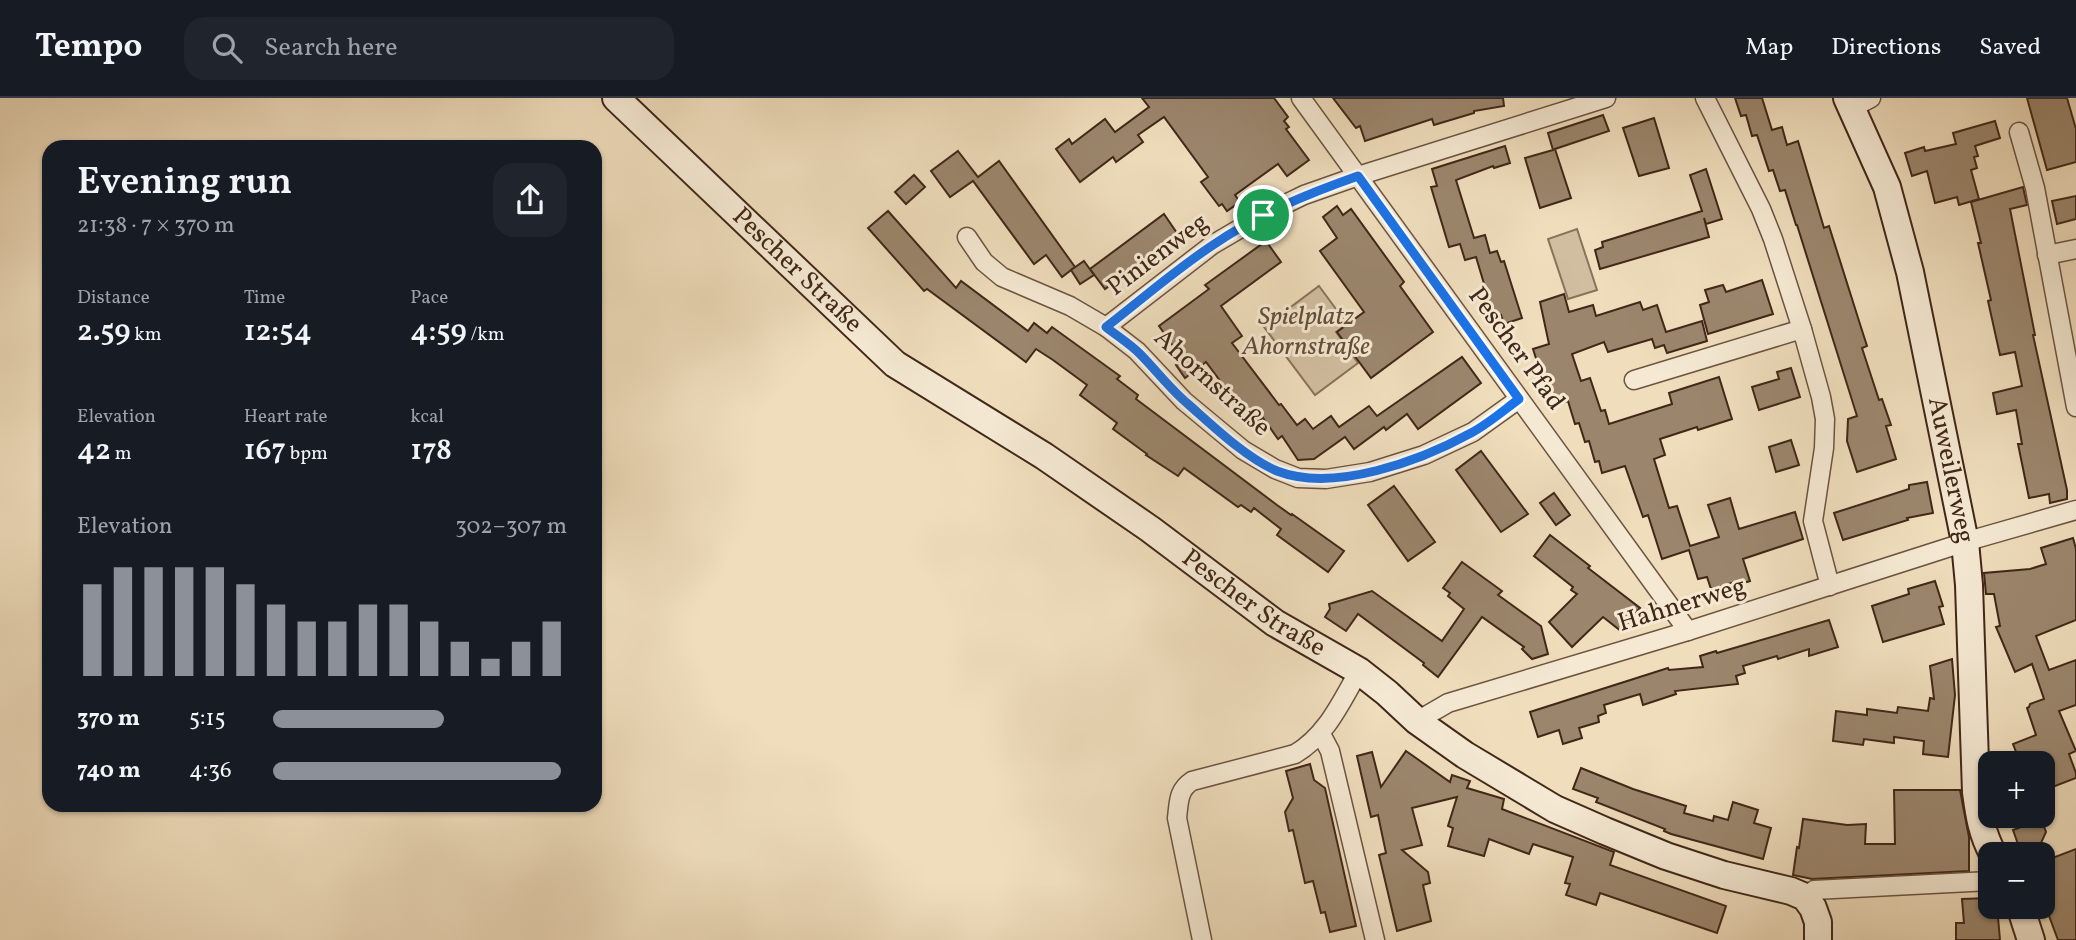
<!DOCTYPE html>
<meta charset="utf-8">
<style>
:root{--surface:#171b24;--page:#20242c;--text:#f1f3f6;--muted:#9ea1a6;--line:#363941;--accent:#8c9099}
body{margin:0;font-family:Vollkorn,serif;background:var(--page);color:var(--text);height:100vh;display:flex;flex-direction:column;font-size:26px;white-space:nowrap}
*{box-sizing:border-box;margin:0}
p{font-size:23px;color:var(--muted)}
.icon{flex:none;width:38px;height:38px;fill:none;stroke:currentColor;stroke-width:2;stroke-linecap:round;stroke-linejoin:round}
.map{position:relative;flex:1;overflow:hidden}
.details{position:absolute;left:42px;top:42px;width:560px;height:672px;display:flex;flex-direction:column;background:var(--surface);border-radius:21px;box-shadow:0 2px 5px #0004}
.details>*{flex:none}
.controls{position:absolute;left:1978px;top:653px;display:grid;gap:14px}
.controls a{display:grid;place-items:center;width:77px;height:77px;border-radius:14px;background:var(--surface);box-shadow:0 2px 5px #0004;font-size:35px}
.pin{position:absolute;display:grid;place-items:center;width:60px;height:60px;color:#fff;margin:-30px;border:4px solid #fff;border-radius:50%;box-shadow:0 2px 7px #0007}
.round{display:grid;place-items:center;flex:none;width:74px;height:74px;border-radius:21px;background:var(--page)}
.head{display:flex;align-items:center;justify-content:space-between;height:119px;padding:0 35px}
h1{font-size:38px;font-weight:600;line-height:52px}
.metrics{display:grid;grid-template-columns:repeat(3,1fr);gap:10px;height:119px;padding:7px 35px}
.metrics div{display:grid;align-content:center}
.metrics b{font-size:30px;font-weight:600}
.metrics small{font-size:19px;font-weight:400}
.metrics p{font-size:19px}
.chart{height:196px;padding:14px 35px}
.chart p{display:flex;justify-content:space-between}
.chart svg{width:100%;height:126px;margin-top:7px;stroke:var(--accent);stroke-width:6}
ul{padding:0 35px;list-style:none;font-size:23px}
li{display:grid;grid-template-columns:112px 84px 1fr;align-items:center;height:52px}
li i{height:18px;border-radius:9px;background:var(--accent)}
header{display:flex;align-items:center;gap:42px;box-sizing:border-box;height:98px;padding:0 35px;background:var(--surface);border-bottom:2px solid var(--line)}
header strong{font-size:33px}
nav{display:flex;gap:38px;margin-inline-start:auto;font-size:24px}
.search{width:490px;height:63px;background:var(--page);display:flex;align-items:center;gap:18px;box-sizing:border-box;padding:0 24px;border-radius:21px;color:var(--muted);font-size:26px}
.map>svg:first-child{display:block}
.green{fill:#d1bea0;stroke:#89725c;stroke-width:2}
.building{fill:#9b866d;stroke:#412718;stroke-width:2}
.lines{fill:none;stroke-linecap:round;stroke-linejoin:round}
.street-casing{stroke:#6c5441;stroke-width:21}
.secondary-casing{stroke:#412718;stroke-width:30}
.street{stroke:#f5e9d3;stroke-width:18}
.secondary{stroke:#f5e9d3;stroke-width:26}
.route-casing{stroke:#fff;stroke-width:14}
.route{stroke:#1a73e8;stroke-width:9}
.labels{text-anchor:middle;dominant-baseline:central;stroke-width:6;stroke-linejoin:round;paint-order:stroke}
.street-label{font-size:26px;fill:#412718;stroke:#f5e9d3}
.park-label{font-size:26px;font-style:italic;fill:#654d3a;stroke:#f5e9d3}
</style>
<header>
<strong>Tempo</strong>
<div class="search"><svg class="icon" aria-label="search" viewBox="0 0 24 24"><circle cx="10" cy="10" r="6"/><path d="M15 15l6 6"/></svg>Search here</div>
<nav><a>Map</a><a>Directions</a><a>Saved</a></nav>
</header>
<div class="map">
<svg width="2076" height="842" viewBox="0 0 2076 842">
<rect width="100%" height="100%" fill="#efddbc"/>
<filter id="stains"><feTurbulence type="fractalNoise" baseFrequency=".00286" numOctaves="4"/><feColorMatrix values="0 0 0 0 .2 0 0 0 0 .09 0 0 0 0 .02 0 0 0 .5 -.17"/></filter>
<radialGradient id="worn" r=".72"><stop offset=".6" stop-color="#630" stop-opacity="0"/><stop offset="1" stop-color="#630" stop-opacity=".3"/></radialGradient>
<g class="green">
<polygon points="1577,131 1597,192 1568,201 1548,141"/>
<polygon points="1319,188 1347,226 1336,234 1358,265 1315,297 1264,229"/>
</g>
<g class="building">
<polygon points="1142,0 1274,0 1288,19 1284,23 1289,29 1286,31 1309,62 1287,78 1278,66 1235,97 1240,104 1227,113 1222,106 1219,108 1201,84 1208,79 1164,19 1138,37 1143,44 1116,64 1113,59 1080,84 1056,51 1069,41 1072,46 1105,21 1115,34 1149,9"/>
<polygon points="1333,0 1503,0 1504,8 1474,13 1474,15 1434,27 1432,21 1365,43 1360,28 1356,30"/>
<polygon points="1735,0 1762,0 1772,32 1782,29 1787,47 1798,43 1824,130 1829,128 1859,223 1867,248 1862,250 1879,302 1882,301 1891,327 1886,328 1896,361 1857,374 1847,343 1848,321 1857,318 1797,127 1796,127 1785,92 1780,93 1773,72 1769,73 1757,37 1752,38 1746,17 1741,18"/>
<polygon points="2027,0 2067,0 2076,31 2076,64 2047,72"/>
<polygon points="1603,17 1609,33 1555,51 1571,100 1540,110 1525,60 1553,52 1548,35"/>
<polygon points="1654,20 1669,70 1639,78 1623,30"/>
<polygon points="1995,23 2000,40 1975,48 1978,58 1974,59 1977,70 1971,72 1979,101 1959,107 1957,99 1935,105 1927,73 1912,78 1905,55 1924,49 1925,53 1956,46 1953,35"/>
<polygon points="1505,48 1510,65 1494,70 1493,68 1456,82 1474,140 1485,137 1490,155 1497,153 1501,164 1504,163 1522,220 1504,226 1501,217 1494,219 1476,159 1465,162 1460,146 1449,149 1431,89 1437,88 1432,71"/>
<polygon points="958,53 978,79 999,63 1075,169 1062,179 1046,157 1034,166 973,83 950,99 931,73"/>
<polygon points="1706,71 1722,121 1706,126 1704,120 1709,139 1600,171 1595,152 1603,149 1602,144 1702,113 1690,77"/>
<polygon points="914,77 925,89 906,106 895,94"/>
<polygon points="2023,89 2027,107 2010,111 2035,237 2033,237 2067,392 2067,401 2050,405 2049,396 2029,400 2018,346 2022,346 2016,312 1997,316 1993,295 2022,288 2015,254 2000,257 1988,203 1991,202 1978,145 1981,145 1971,104"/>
<polygon points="2076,98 2076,121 2057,126 2052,103"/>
<polygon points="1337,108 1343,117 1351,111 1404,184 1400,188 1433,234 1371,280 1337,234 1364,214 1320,153 1337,140 1323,119"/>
<polygon points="888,113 956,190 961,183 1028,233 1034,225 1047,235 1052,229 1120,278 1117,281 1138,297 1136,301 1277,407 1291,417 1292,416 1344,453 1328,474 1277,437 1281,431 1254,410 1251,414 1241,407 1238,409 1184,370 1178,378 1146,357 1147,356 1113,331 1117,325 1080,297 1087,287 1053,262 1036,251 1026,264 927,191 924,193 868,130"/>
<polygon points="1164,116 1179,138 1105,191 1090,171"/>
<polygon points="1266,143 1281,164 1221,208 1242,238 1232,245 1279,307 1281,306 1297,327 1305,321 1313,331 1331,318 1339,329 1369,308 1377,318 1462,259 1481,285 1418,331 1407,316 1386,332 1384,329 1354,351 1345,339 1314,361 1298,362 1282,338 1278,341 1263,320 1253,327 1206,264 1185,280 1176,267 1183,262 1159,228 1209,191 1205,187"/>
<polygon points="1084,163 1094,177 1080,186 1071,172"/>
<polygon points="1762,182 1773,216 1708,236 1700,207 1709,204 1705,192 1723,187 1726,194"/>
<polygon points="1564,196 1569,214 1593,207 1596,218 1640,204 1643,212 1657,207 1666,234 1702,223 1707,243 1667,255 1664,247 1655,250 1652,241 1608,254 1604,244 1572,256 1581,283 1590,280 1601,313 1605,312 1609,326 1672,306 1669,295 1719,279 1732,321 1698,332 1697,329 1660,341 1665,357 1654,361 1669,410 1677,408 1690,448 1719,439 1708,407 1730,400 1739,431 1795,414 1803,441 1743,461 1750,483 1734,488 1732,485 1711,491 1707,479 1698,481 1689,452 1662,461 1648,417 1643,419 1625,368 1602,375 1599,363 1595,364 1589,343 1585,344 1579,325 1575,326 1568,303 1555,307 1542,269 1539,270 1533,251 1549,246 1540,204"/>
<polygon points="1791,270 1800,299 1759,312 1752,289 1779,281 1777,274"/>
<polygon points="1791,342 1799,367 1776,374 1769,349"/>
<polygon points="1481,353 1528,416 1501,434 1456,372"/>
<polygon points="1927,384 1933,415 1907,420 1908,422 1843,442 1834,415 1909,391 1909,387"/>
<polygon points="1394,388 1435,444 1408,463 1368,407"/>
<polygon points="1554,395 1570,417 1556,427 1540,405"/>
<polygon points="1550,437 1590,468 1588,470 1640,510 1621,533 1603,519 1572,549 1549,524 1577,496 1571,492 1573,489 1534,458"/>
<polygon points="2073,440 2076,451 2076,522 2036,538 2049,572 2076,562 2076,607 2059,613 2076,653 2069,656 2076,675 2076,680 2042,693 2042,655 2020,664 2013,646 2036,637 2027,610 2029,609 2030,606 2044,601 2032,566 2015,574 1996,529 2000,528 1994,496 1986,496 1984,475 2030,471 2046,466 2041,450"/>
<polygon points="1462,464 1502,493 1498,497 1541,528 1548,556 1532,561 1522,551 1524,549 1482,519 1438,579 1423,567 1424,565 1358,516 1346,533 1325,519 1330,511 1329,506 1372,493 1442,543 1464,511 1448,498 1450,495 1443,490"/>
<polygon points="1935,483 1943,508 1939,509 1944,526 1883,544 1872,508 1909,496 1908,491"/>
<polygon points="1829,522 1838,549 1809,558 1809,551 1778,561 1777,558 1743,568 1745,575 1736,578 1738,586 1675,593 1676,596 1643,607 1640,596 1604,607 1606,615 1598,618 1599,624 1579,630 1582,640 1563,646 1559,632 1538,639 1530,614 1668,570 1669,572 1703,569 1700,558 1716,553 1717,555"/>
<polygon points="1952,561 1955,597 1948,659 1923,656 1924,643 1894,639 1894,645 1864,641 1863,647 1833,643 1836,613 1867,617 1867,611 1897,615 1898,609 1928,613 1930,600 1934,601 1930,568"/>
<polygon points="1406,653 1450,684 1452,677 1470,683 1467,690 1504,701 1502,711 1614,754 1610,767 1726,808 1717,835 1600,795 1596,807 1566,797 1570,786 1565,785 1573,759 1533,746 1529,756 1489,741 1484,758 1448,748 1453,730 1448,728 1457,699 1412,710 1422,747 1402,752 1428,774 1430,785 1423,787 1431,823 1397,833 1379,757 1386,755 1378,717 1371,719 1357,658 1372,654 1381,689"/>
<polygon points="1310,666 1314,682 1325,690 1356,828 1330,834 1325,814 1321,815 1313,783 1305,785 1293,732 1289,733 1285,714 1293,700 1286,673"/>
<polygon points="1581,670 1633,691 1686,708 1684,715 1713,723 1714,718 1728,722 1733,704 1758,712 1754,725 1771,730 1763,761 1671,736 1664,733 1665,731 1596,704 1598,700 1573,691"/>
<polygon points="1894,692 1960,692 1969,739 1969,773 1812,781 1793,777 1797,749 1799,750 1803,721 1847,727 1866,726 1865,746 1895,746"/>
<polygon points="2014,718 2040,718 2046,734 2041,745 2026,751 2025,747 2019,749 2013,732 2019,730"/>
<polygon points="2076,751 2076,842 2058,842 2042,799 2042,764"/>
<polygon points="1990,800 1990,808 1997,808 2000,842 1956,842 1956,825 1964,825 1962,801"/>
</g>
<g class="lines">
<g class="street-casing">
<g id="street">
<polyline points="1301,0 1688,533"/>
<polyline points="1705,0 1761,111 1773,141 1802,231 1821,299 1825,321 1824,350 1813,423 1830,488"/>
<polyline points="1852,10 1871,0"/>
<polyline points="2019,34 2035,90 2076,309"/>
<polyline points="967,139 984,164 1002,179 1070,208 1106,229 1137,253 1184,303 1243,352 1275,371 1298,380 1326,381 1370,374 1424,357 1473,334 1519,301"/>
<polyline points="2047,157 2076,151"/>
<polyline points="1106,229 1212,147 1263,117 1304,97 1358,78 1606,0"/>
<polyline points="1634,282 1802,231"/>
<polyline points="1417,623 1448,605 1688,533 1975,441 2076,412"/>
<polyline points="1321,636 1330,653 1375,842"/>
<polyline points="1805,799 1814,792 1990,783"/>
<path d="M1202,842L1177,720C1179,704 1178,692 1192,683L1295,656C1327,637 1341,604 1359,573"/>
</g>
</g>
<g class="secondary-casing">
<g id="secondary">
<path id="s1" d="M616,0L895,266L1044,358L1150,431L1275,525L1359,573L1387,595L1417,623L1465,657L1555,711L1605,733L1666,758L1724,777L1791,793L1805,799L1813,810L1818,824V842"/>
<path id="s2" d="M1847,0L1887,89L1910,174L1965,444L1969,487L1976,694C1979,717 1982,736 1993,756"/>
<polyline points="2020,808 2031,842"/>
</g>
</g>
<use href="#street" class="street"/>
<use href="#secondary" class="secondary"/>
</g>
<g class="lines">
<g class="route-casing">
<path id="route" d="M1358,78L1519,301C1504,312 1488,326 1471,335C1420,363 1334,395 1277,373C1246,360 1213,328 1188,306C1170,291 1156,272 1140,256C1130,246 1117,238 1106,229C1141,202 1175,172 1213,147C1258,116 1307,96 1358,78Z"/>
</g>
<use href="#route" class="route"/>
</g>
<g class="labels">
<g class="street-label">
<text transform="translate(1158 157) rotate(-37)">Pinienweg</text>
<text stroke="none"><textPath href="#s1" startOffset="250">Pescher Straße</textPath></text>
<text transform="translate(1516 251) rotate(54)">Pescher Pfad</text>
<text transform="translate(1212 285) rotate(42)">Ahornstraße</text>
<text stroke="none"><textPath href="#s2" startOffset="388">Auweilerweg</textPath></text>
<text stroke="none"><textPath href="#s1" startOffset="817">Pescher Straße</textPath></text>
<text transform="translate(1682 507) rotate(-17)">Hahnerweg</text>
</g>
<g class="park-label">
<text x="1306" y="219">Spielplatz<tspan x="1306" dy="30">Ahornstraße</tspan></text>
</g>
</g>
<rect width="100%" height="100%" filter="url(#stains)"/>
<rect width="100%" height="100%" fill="url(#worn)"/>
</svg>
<div class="controls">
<a>+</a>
<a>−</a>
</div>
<div class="pin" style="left:1263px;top:117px;background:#1e9e55"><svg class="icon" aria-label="arrive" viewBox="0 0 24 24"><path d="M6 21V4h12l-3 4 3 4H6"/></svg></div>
<section class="details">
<div class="head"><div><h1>Evening run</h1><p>21:38 · 7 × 370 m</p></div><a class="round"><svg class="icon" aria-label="share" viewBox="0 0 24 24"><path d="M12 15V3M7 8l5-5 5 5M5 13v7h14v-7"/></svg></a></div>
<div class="metrics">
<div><p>Distance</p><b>2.59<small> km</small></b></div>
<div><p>Time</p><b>12:54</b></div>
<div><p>Pace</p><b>4:59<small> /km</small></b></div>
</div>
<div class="metrics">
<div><p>Elevation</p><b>42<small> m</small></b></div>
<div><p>Heart rate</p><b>167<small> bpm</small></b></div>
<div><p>kcal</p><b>178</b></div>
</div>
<div class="chart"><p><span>Elevation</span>302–307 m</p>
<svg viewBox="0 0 160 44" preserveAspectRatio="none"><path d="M5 44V12M15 44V6M25 44V6M35 44V6M45 44V6M55 44V12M65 44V19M75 44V25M85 44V25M95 44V19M105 44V19M115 44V25M125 44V32M135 44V38M145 44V32M155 44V25"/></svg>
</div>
<ul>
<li><b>370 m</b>5:15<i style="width:58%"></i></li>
<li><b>740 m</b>4:36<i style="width:98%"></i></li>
</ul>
</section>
</div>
